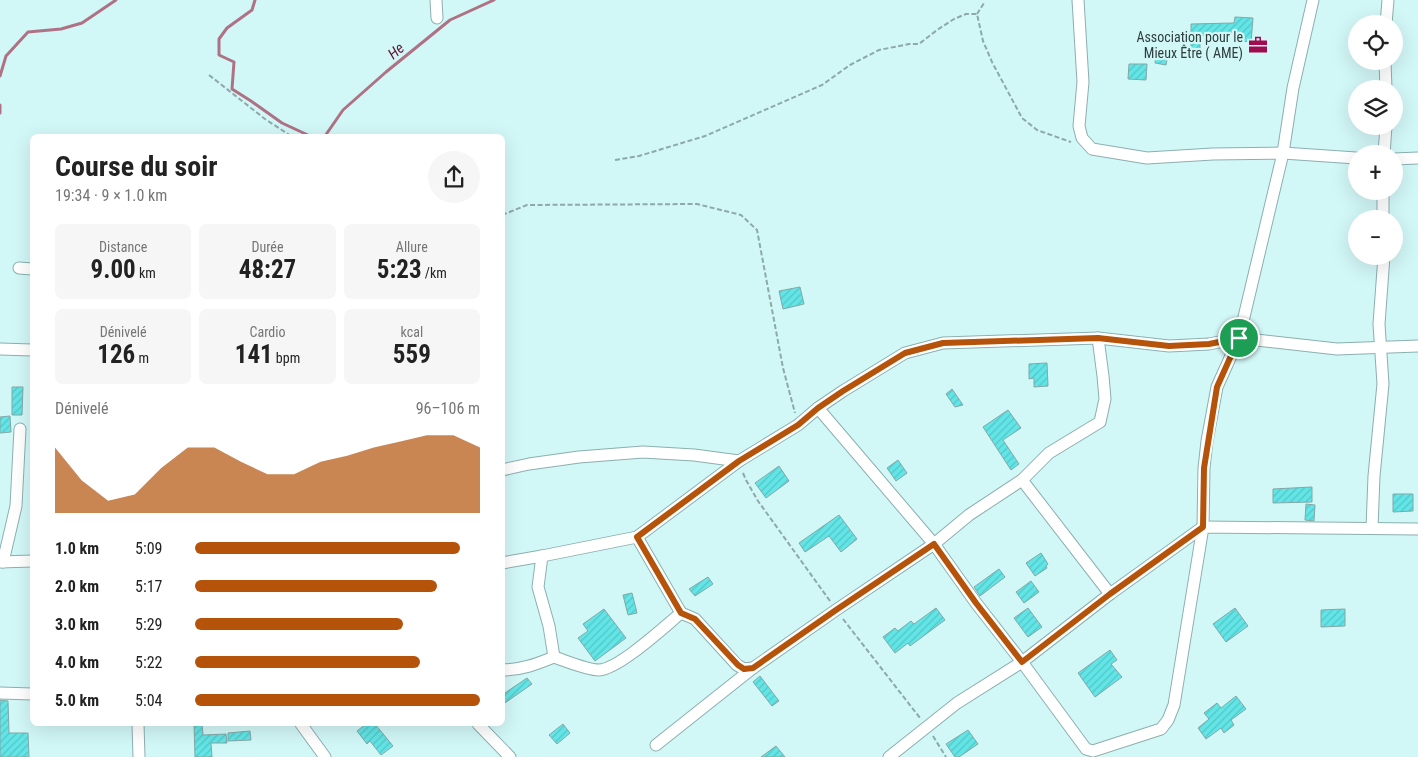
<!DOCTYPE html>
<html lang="fr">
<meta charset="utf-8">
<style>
:root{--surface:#fff;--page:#f6f6f6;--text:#222;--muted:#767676;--accent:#b45309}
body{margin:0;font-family:"Roboto Condensed",sans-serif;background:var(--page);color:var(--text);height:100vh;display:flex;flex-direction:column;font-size:19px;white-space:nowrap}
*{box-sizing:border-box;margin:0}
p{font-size:16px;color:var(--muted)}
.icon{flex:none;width:28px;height:28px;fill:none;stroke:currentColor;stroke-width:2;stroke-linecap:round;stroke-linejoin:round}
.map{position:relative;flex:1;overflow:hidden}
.sheet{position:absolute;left:30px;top:134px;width:475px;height:592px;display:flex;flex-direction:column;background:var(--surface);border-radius:8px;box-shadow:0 5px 20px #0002}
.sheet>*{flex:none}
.tools{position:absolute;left:1348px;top:15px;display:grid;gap:10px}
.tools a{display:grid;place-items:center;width:55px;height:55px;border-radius:50%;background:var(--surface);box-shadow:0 5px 20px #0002;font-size:25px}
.pin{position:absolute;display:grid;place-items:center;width:42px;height:42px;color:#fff;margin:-21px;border:2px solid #fff;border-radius:50%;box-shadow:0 1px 5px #0007}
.round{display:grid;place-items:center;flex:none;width:52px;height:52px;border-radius:26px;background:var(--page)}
.head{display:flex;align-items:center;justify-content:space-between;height:85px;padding:0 25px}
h1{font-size:28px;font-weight:700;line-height:38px}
.metrics{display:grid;grid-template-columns:repeat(3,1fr);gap:8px;height:85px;padding:5px 25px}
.metrics div{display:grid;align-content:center;border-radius:8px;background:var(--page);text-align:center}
.metrics b{font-size:25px;font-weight:700}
.metrics small{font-size:14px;font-weight:400}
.metrics p{font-size:14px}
.chart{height:140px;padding:10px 25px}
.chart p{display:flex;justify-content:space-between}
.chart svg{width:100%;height:90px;margin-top:5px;fill:var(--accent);opacity:.7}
ul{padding:0 25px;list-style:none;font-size:16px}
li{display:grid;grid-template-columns:80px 60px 1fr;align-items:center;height:38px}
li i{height:12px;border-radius:6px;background:var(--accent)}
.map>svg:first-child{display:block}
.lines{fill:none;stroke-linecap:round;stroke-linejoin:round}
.stream{stroke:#ae7284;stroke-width:3}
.building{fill:url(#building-hatch);stroke:#84a7a7}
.minor-casing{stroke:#8cafaf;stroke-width:13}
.path{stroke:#8da9a9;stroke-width:2;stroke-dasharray:5 2.5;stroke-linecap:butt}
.minor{stroke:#fff;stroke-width:11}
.route-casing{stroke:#fff;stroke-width:10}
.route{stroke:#b45309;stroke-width:6}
.labels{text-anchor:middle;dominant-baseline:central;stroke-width:4.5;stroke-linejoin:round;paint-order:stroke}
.poi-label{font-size:14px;fill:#2e3d3d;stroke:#d2f7f7;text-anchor:end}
.water-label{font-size:15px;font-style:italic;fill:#631232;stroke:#d2f7f7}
</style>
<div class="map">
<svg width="1418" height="757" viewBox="0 0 1418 757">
<defs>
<pattern id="building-hatch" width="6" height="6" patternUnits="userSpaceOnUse" patternTransform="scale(1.25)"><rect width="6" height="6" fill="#62e5e6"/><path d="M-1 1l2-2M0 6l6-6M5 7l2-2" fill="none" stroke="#55c5c6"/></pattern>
</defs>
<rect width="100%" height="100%" fill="#d2f7f7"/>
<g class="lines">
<g class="stream">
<polyline points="255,0 252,10 227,28 219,39 219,55 234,62 232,89 251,101 282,123 310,136"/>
<polyline points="0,76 6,56 28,32 61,29 82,23 116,0"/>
<polyline points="0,105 0,113"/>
<polyline points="325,136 343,110 386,72 450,20 494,0"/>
</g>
</g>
<g class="building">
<polygon points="1235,17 1253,18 1251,42 1234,40 1235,34 1200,36 1200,55 1191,55 1191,24 1234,23"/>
<polygon points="1156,53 1168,54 1166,65 1155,63"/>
<polygon points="1129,64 1147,64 1146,80 1128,79"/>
<polygon points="800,287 804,304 783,309 779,291"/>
<polygon points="1047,363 1048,386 1034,387 1034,378 1029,379 1029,364"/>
<polygon points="12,387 23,387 22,415 12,415"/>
<polygon points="952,389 963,405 955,407 946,394"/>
<polygon points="1008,410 1021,428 1003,440 1019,464 1011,470 983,427"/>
<polygon points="10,416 11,432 0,433 0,417"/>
<polygon points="898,460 907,473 896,481 887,468"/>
<polygon points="779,466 789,481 766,498 755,483"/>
<polygon points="1312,487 1312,502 1273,503 1273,489"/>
<polygon points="1393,494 1413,494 1413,511 1393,512"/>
<polygon points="1306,504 1315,505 1314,521 1305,520"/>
<polygon points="839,515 857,539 841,552 829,536 805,552 799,543"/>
<polygon points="1041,553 1048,564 1046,566 1047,568 1035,576 1026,563"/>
<polygon points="999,569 1005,577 980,596 974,587"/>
<polygon points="708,577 713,584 695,596 689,589"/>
<polygon points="1031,581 1039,592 1024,603 1016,592"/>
<polygon points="632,593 637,613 628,615 623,595"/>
<polygon points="936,608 945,620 910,646 908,643 895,653 883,637 895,628 898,631 911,621 914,624"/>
<polygon points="1028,608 1042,627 1028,637 1014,618"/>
<polygon points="1235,608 1248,626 1226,642 1213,624"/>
<polygon points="604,609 626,638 595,661 578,638 588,631 583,624"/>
<polygon points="1345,609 1345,626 1321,627 1321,610"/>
<polygon points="1110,650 1117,660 1111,664 1122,677 1095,697 1078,673"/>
<polygon points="760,676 779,701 772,706 753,682"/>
<polygon points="527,678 532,684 502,705 502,695"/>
<polygon points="1236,696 1246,709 1231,720 1234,725 1224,733 1221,728 1206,739 1198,728 1209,719 1204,713 1217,703 1221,708"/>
<polygon points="0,700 8,701 9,733 28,733 29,757 0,757"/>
<polygon points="194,724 202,724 203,735 226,734 227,743 211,743 212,757 195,757"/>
<polygon points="366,724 375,724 393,746 381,755 370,741 367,744 357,731"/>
<polygon points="563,724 570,733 557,744 549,735"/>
<polygon points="968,730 978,744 959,757 955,757 946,744"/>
<polygon points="250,731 251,740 228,741 228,733"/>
<polygon points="776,746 785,757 761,757"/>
</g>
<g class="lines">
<g class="minor-casing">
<g id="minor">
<polyline points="436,0 437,18"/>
<polyline points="1078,0 1083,82 1079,126 1082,138 1092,149 1147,158 1213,154 1283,153 1356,158"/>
<polyline points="1386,24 1388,0"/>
<polyline points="1385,61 1386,89"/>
<polyline points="1384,154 1386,126"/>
<polyline points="1394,159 1418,158"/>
<polyline points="1383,191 1383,219"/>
<polyline points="19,268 32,269"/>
<polyline points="0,349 32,350"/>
<polyline points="818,408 934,544 976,603 1022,662 1086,749 1093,751 1161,729 1168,720 1174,705 1203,527 1204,468 1207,441 1217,387 1239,338 1337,349 1418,346"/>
<polyline points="502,470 529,464 579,457 643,452 694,455 739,461"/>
<polyline points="1022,480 1110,594"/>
<polyline points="1372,528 1374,476 1383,384 1379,324 1384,256"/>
<polyline points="637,537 681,613"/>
<polyline points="0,562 32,561"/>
<polyline points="3,562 16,506 20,429"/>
<polyline points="502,563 542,556"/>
<path d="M753,668L744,669L737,665L695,619L681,613C664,627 619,669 599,670C587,670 566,661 554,657L549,626L538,587L542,556L637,537L739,461L798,425L818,408L843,391L905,353L943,343L1098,338L1169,346L1209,344L1239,338L1283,153L1293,88L1313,0"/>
<path d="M502,670C521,670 537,664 554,657"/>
<polyline points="0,693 32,694"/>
<polyline points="138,724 139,757"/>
<polyline points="301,724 325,757"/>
<polyline points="478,724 510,757"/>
<polyline points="656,745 753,668 836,610 934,544 969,515 1022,480 1049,453 1100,422 1105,399 1103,376 1098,338"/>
<polyline points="889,757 957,703 1022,662 1110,594 1203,527 1418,529"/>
</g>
</g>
<g class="path">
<polyline points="977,14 984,3"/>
<polyline points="209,75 265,119 291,136"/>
<polyline points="615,160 639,156 705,136 822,85 850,65 879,50 909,44 919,44 937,30 954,19 966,14 977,14 983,41 992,62 1022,118 1037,130 1071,142"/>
<polyline points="502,215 527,205 697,204 741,215 757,230 783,368 795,413"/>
<polyline points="743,473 746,480 758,501 830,601"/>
<polyline points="843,619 920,718"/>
<polyline points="933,736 946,757"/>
</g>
<use href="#minor" class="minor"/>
</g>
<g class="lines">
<g class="route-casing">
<polygon id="route" points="1098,338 1169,346 1209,344 1239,338 1217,387 1204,468 1203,527 1110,594 1022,662 976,603 934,544 836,610 753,668 744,669 738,665 695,619 681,613 637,537 739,461 798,425 818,408 843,391 905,353 943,343"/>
</g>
<use href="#route" class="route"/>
</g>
<defs>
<g id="office-bare" transform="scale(1.5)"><path d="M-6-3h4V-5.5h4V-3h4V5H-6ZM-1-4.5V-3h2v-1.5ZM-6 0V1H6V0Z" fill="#a10b4f" stroke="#d2f7f7" stroke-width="2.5" paint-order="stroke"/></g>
</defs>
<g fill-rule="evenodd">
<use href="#office-bare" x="1258" y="45"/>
</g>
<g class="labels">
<g class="poi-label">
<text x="1243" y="37">Association pour le<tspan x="1243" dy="16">Mieux Être ( AME)</tspan></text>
</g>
<g class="water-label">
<text transform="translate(396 51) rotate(-40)">He</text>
</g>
</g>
</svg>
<div class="tools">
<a><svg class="icon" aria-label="locate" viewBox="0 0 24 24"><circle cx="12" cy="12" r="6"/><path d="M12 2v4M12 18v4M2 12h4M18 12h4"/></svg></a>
<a><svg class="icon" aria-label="layers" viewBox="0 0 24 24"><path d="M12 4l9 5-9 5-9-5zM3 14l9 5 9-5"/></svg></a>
<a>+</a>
<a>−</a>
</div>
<div class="pin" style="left:1239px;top:338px;background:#1e9e55"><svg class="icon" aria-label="arrive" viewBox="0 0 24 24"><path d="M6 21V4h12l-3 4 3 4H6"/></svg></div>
<section class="sheet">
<div class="head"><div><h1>Course du soir</h1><p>19:34 · 9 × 1.0 km</p></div><a class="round"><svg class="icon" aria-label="share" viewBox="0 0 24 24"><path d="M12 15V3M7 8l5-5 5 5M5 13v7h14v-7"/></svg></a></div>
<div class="metrics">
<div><p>Distance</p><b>9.00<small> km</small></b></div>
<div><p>Durée</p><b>48:27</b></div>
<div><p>Allure</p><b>5:23<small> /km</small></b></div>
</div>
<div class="metrics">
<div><p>Dénivelé</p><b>126<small> m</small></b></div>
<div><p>Cardio</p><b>141<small> bpm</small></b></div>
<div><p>kcal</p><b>559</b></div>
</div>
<div class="chart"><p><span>Dénivelé</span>96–106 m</p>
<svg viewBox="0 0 160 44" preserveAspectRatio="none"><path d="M0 44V12L10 28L20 38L30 35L40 22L50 12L60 12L70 19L80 25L90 25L100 19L110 16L120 12L130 9L140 6L150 6L160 12V44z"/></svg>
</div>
<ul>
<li><b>1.0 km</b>5:09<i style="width:93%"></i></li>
<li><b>2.0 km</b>5:17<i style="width:85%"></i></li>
<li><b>3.0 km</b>5:29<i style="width:73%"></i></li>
<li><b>4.0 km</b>5:22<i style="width:79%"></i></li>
<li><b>5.0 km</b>5:04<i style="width:100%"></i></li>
</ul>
</section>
</div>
